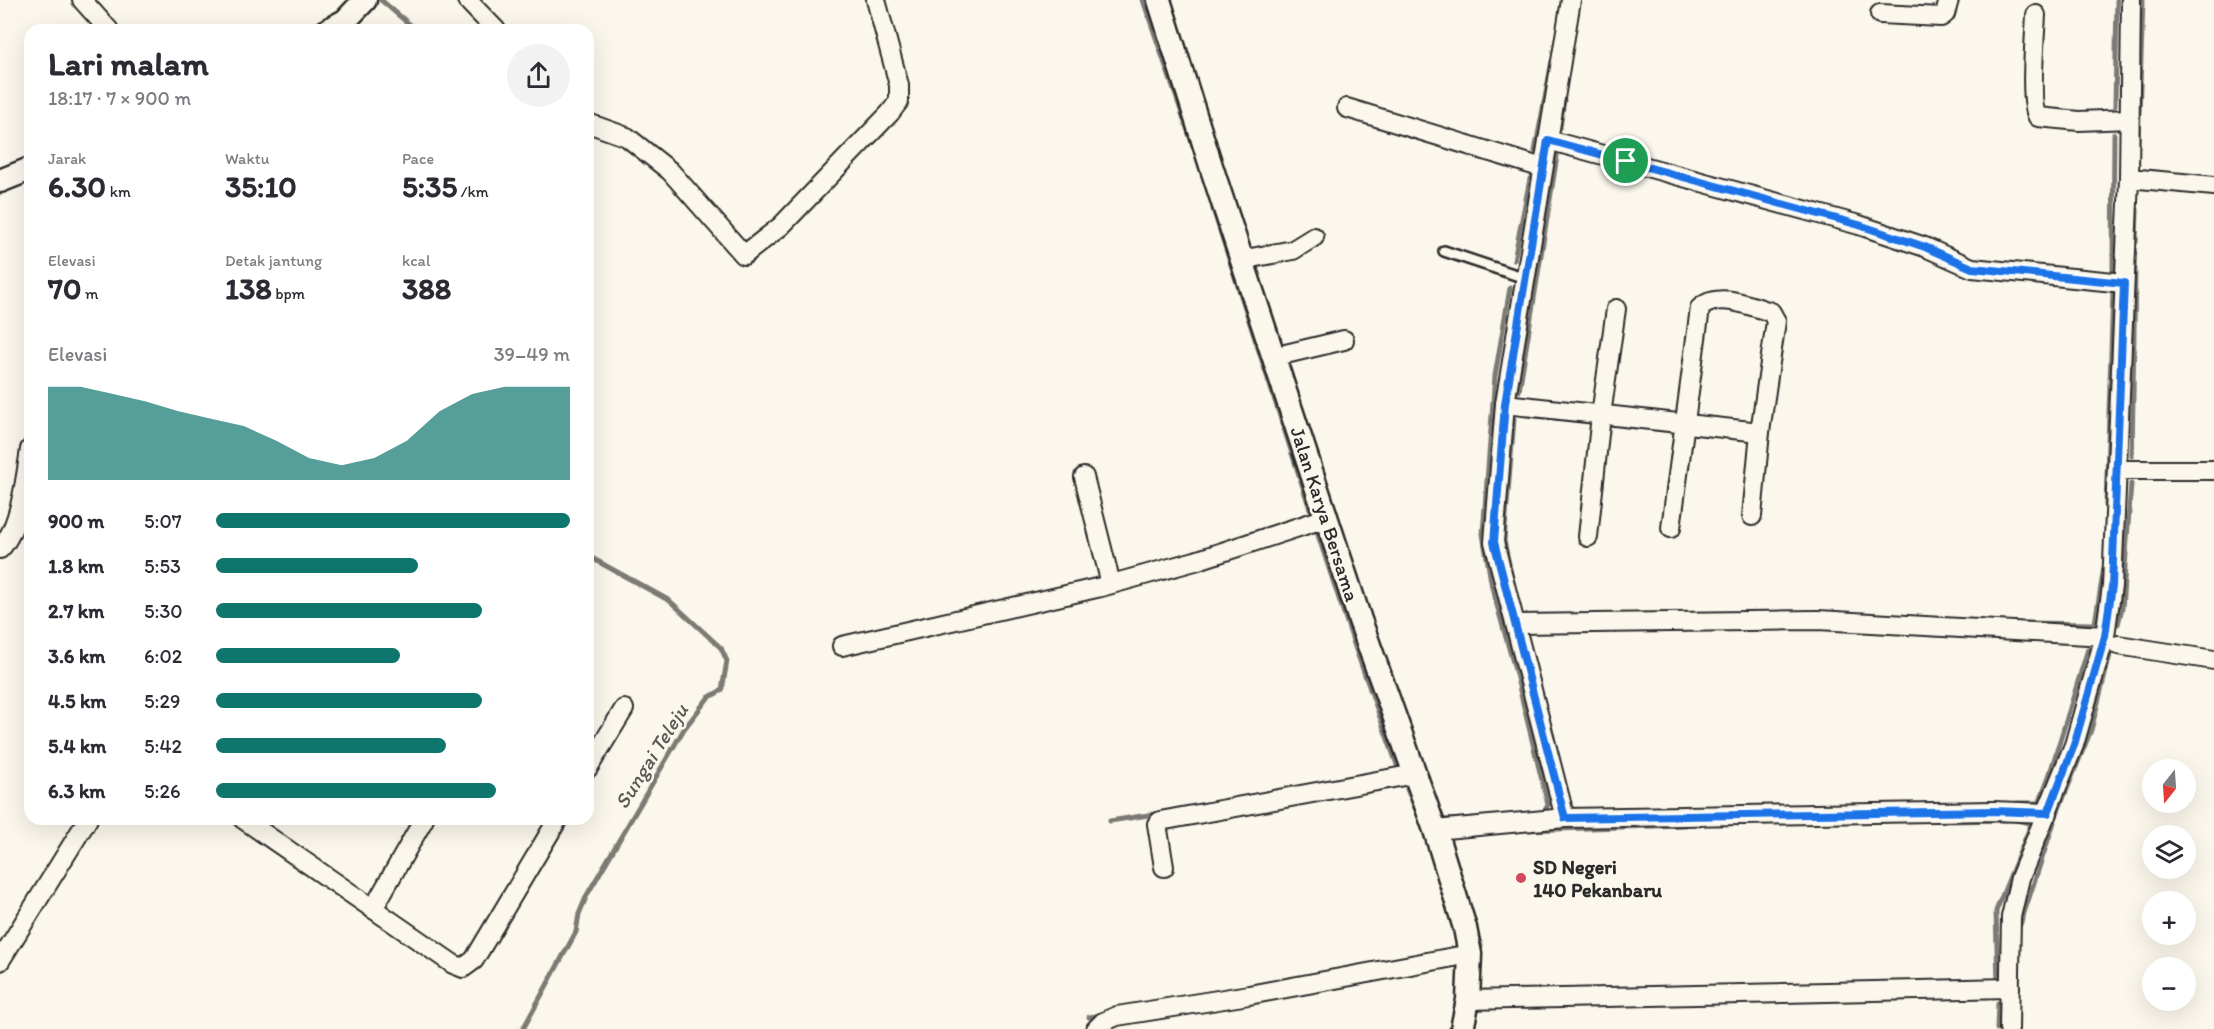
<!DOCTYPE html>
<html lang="id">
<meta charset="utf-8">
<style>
:root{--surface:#fff;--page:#f2f2f3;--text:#2b2b33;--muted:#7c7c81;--accent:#0f766e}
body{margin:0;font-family:Itim,sans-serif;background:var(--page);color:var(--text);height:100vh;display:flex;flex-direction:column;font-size:22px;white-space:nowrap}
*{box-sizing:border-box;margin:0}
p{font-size:20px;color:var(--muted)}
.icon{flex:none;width:33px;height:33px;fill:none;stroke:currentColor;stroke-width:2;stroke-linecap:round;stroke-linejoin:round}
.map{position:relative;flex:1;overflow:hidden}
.drawer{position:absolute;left:24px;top:24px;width:570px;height:801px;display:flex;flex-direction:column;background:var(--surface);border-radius:18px;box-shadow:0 6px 24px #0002}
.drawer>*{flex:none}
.needle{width:39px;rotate:197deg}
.tools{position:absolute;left:2142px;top:759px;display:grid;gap:12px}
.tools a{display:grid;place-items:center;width:54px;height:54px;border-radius:50%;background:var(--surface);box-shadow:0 6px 24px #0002;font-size:30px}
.pin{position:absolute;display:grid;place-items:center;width:51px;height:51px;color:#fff;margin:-26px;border:3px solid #fff;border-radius:50%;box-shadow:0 2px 6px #0007}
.round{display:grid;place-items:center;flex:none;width:63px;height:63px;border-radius:32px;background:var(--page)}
.summary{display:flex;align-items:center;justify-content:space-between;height:102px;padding:0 24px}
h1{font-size:33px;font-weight:700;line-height:45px}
.stats{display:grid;grid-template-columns:repeat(3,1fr);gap:9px;height:102px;padding:6px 24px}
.stats div{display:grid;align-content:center}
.stats b{font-size:30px;font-weight:700}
.stats small{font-size:16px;font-weight:400}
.stats p{font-size:16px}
.chart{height:168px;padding:12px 24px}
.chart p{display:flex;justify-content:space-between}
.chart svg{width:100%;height:108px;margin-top:6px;fill:var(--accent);opacity:.7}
ul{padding:0 24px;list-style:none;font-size:20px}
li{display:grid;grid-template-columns:96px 72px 1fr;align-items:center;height:45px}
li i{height:15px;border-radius:8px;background:var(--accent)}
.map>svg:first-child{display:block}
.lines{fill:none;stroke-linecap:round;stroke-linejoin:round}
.stream{stroke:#7b7a75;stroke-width:5}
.service-casing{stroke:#2b2b2b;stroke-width:14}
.minor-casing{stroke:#2b2b2b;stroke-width:22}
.tertiary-casing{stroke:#2b2b2b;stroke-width:27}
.service{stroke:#fbf7ec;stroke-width:9}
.minor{stroke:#fbf7ec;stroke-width:18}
.tertiary{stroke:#fbf7ec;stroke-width:22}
.route-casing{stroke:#fff;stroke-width:12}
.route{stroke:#1a73e8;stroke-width:8}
.poi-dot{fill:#d1495b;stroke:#fbf7ec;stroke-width:2}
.labels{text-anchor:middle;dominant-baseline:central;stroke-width:5;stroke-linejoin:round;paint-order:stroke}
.street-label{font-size:20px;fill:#2b2b2b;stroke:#fbf7ec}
.poi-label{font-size:20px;font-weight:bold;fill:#2b2b2b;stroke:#fbf7ec;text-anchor:start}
.water-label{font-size:21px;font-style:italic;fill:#5a5956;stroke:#fbf7ec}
</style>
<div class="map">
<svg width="2214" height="1029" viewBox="0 0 2214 1029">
<rect width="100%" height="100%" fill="#fbf7ec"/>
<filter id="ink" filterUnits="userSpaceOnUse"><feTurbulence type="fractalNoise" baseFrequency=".0167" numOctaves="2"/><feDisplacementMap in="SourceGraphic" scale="12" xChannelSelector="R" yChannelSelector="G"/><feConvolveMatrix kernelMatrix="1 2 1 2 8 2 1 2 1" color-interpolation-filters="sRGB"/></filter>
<g filter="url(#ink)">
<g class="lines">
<g class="stream">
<polyline points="381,0 416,30"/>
<polyline points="1143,0 1199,163"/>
<polyline points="2115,106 2117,0"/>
<polyline points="1560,128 1564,100"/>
<polyline points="2138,144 2143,0"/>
<polyline points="1535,151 1552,61"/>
<polyline points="1213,209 1310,509"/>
<polyline points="2136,242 2137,210"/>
<polyline points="1514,260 1530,179"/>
<polyline points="2113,270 2114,134"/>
<polyline points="1510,288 1495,376 1483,534 1492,587 1514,666 1548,805 1542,815"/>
<polyline points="1519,391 1557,156"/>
<polyline points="2132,456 2135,269"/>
<polyline points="2106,505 2113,292"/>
<polyline points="1317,532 1355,647 1400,773"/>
<polyline points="1509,564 1504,541 1514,419"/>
<polyline points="2026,623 2095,624"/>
<polyline points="2095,623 2104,568"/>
<polyline points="2118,624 2122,608 2131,484"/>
<polyline points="1407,789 1418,815"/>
<polyline points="2017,803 2039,803"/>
<polyline points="2039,804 2048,780 2088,649"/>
<polyline points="1439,816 1440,820 1464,819"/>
<polyline points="2015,820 2031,823"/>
<polyline points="1110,821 1161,813"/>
<polyline points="1949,821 2006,820"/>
<polyline points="1526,830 1685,825"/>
<polyline points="2020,925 2056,816 2091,730 2111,651"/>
<polyline points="1476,931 1481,946 1479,957"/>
<polyline points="1998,984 1996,911 2032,822"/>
<polyline points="1089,1017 1102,1015"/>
<polyline points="523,1029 576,932 579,914 587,895 684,729 708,698 722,690 727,661 721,648 670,601 588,556"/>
<polyline points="1997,1029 1998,1003"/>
</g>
<g class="service-casing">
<polyline id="service" points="1444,251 1525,278"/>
</g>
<g class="minor-casing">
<g id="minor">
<polyline points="82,0 109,30"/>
<polyline points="467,0 496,30"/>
<polyline points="1880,14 1941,17 1945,14 1949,0"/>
<path d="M2036,15C2035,33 2029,107 2038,117L2079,121L2129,119"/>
<polyline points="1347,108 1543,168"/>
<polyline points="588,123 627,137 670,171 744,255 781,226 890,113 899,101 899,85 876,0"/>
<polyline points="1548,140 1859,225 1925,247 1972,268 2124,283"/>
<polyline points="2129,178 2214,186"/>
<polyline points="1241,260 1293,250 1314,237"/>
<polyline points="1273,357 1344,340"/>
<polyline points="1505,404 1760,432"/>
<polyline points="2118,470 2214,470"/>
<polyline points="1084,477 1111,584"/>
<path d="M1671,528L1700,308C1718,291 1750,306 1771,312L1776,321L1760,432L1752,516"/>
<polyline points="1588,537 1601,415 1616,309"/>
<path d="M0,549C20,528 26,477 30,449"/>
<polyline points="1516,624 1818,620 2105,636"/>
<polyline points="2118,645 2214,660"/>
<polyline points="842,646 1101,587 1195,561 1326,518"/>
<polyline points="588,768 624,709"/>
<polyline points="1565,818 1494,542 1505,404 1571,0"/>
<polyline points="243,819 453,964 463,968 474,960 558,819"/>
<polyline points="1435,830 1565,818 1993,811 2048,813"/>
<polyline points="1164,867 1157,824 1160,821 1415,774"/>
<polyline points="373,909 424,819"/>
<polyline points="0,961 88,819"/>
<polyline points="1468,1000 2010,988"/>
<polyline points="1096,1029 1103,1022 1117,1016 1249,995 1470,954"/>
<polyline points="2009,1029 2011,917 2020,878 2074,745 2105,636 2112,586 2129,178 2131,0"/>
</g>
</g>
<g class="tertiary-casing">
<g id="tertiary">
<polyline points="1159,0 1212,169 1360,620 1435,830 1465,928 1470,954 1468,1000 1462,1029"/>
<polyline points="328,30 345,21 365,0"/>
<polyline points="0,181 30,169"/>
</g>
</g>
<use href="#service" class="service"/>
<use href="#minor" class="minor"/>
<use href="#tertiary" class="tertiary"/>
</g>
</g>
<g class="lines" filter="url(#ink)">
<g class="route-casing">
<polygon id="route" points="1548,140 1859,225 1925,247 1972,268 2124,283 2112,586 2105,636 2074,745 2048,813 1993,811 1565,818 1494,542 1505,404"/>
</g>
<use href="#route" class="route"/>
</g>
<circle class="poi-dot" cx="1521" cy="878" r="6"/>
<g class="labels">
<g class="street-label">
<text transform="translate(1325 514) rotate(72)">Jalan Karya Bersama</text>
</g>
<g class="poi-label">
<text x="1533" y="867">SD Negeri<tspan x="1533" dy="23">140 Pekanbaru</tspan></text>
</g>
<g class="water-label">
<text transform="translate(651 756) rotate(-58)">Sungai Teleju</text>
</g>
</g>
</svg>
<div class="tools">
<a><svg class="needle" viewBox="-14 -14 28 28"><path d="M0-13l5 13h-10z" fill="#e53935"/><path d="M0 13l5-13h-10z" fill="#7c7c81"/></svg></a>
<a><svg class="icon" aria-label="layers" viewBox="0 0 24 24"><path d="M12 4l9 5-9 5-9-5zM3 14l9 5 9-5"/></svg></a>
<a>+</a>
<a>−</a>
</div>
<div class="pin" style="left:1626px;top:161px;background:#1e9e55"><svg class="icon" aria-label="arrive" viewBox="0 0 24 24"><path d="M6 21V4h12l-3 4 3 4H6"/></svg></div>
<section class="drawer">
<div class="summary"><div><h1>Lari malam</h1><p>18:17 · 7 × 900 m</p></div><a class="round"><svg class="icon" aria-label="share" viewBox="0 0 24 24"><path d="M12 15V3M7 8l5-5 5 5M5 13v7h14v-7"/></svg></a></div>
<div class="stats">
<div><p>Jarak</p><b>6.30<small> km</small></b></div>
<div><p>Waktu</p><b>35:10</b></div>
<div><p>Pace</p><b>5:35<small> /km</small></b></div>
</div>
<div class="stats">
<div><p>Elevasi</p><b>70<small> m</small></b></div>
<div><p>Detak jantung</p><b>138<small> bpm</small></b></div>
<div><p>kcal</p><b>388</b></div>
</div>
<div class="chart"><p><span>Elevasi</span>39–49 m</p>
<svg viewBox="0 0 160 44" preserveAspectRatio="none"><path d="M0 44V6L10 6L20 9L30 12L40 16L50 19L60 22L70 28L80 35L90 38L100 35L110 28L120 16L130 9L140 6L150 6L160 6V44z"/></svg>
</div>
<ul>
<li><b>900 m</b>5:07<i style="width:100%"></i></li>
<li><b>1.8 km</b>5:53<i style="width:57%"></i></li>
<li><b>2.7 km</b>5:30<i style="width:75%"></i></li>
<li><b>3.6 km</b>6:02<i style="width:52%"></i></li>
<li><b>4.5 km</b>5:29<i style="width:75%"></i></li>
<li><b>5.4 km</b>5:42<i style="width:65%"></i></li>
<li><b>6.3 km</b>5:26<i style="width:79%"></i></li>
</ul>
</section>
</div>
